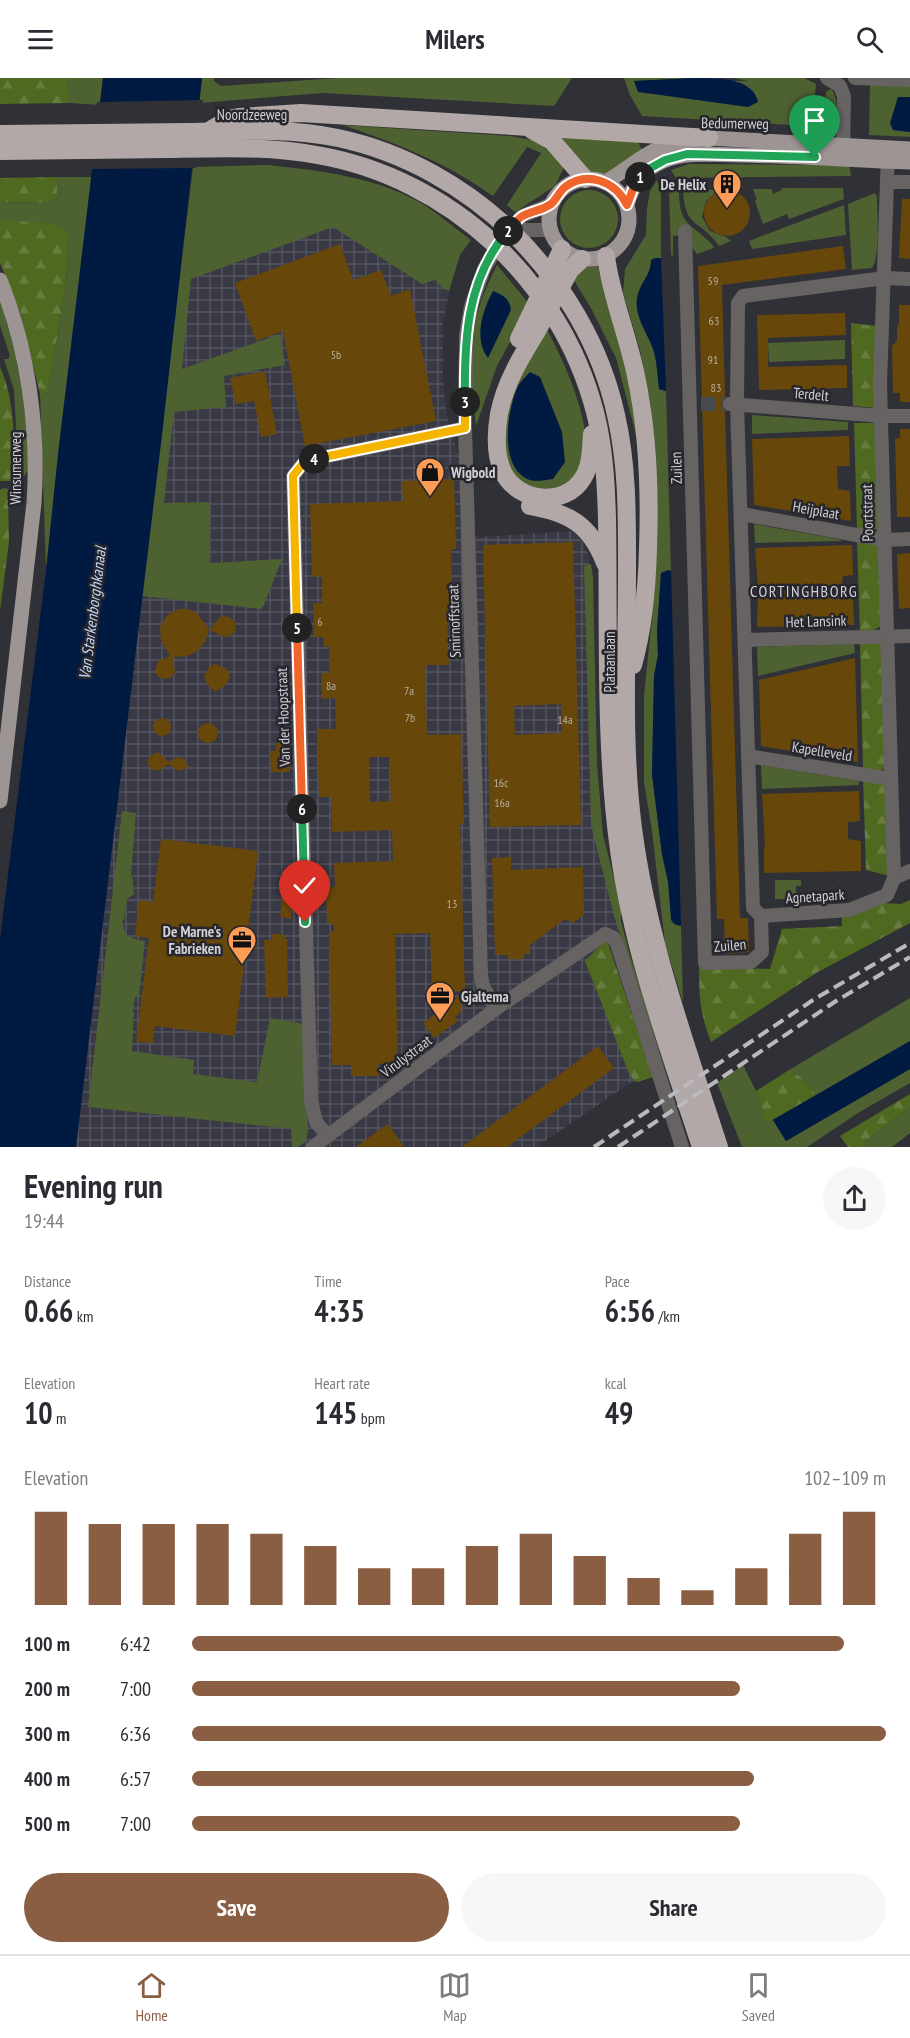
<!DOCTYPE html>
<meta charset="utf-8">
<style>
:root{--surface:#fff;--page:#f7f7f7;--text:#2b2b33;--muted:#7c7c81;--line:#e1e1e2;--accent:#8a5e43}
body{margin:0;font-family:"PT Sans Narrow",sans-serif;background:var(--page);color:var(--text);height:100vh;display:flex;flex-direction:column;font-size:22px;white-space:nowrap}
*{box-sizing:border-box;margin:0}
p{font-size:20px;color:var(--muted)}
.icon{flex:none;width:33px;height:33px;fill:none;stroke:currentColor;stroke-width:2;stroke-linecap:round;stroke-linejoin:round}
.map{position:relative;height:1069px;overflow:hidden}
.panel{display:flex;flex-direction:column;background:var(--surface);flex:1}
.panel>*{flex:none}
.pin{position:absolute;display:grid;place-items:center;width:51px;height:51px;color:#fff;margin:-62px -26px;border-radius:50% 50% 50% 0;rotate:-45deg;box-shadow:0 0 6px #0007}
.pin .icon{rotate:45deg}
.km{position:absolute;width:30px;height:30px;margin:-15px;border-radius:50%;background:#222;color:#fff;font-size:16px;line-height:30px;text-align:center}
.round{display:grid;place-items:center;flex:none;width:63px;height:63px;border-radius:32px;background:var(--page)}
.summary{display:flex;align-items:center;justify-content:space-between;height:102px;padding:0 24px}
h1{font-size:33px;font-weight:700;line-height:45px}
.figures{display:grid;grid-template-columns:repeat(3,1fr);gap:9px;height:102px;padding:6px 24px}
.figures div{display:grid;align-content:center}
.figures b{font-size:30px;font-weight:700}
.figures small{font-size:16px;font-weight:400}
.figures p{font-size:16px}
.chart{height:168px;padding:12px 24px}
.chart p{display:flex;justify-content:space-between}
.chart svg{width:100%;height:108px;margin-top:6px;stroke:var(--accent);stroke-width:6}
.cta{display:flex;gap:12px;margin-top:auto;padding:12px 24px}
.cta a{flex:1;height:69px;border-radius:36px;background:var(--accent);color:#fff;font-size:24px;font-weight:700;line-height:69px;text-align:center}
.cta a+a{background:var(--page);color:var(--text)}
ul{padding:0 24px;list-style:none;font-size:20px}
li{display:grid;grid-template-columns:96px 72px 1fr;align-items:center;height:45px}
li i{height:15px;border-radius:8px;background:var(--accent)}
header{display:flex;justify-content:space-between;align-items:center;height:78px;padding:0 24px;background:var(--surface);font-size:27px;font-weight:700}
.tabs{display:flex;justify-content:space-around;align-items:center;height:84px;border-top:2px solid var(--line);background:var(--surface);font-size:16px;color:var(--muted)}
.tabs a{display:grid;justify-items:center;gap:3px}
.tabs .on{color:var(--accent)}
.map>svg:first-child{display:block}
.industrial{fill:url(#industrial-grid)}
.green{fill:#4e6130}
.forest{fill:url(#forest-firs)}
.water{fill:#011a42}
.pier{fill:#303037}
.building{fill:#67470a;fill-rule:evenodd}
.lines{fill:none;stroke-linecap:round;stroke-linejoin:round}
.minor-tunnel{stroke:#48484f;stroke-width:14;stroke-dasharray:14 7;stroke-linecap:butt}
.minor{stroke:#676363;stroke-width:14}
.major{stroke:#9d9594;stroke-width:15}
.highway{stroke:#b2a8a7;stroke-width:18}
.rail{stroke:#b9b9be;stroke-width:4;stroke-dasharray:12 6;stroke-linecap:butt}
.split-1-casing{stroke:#fff;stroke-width:12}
.split-2-casing{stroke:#fff;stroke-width:12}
.split-3-casing{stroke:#fff;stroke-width:12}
.split-4-casing{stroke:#fff;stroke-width:12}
.split-5-casing{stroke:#fff;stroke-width:12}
.split-6-casing{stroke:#fff;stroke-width:12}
.split-7-casing{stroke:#fff;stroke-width:12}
.split-1{stroke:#22a559;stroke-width:8}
.split-2{stroke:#f0652b;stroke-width:8}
.split-3{stroke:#22a559;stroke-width:8}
.split-4{stroke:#f5b400;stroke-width:8}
.split-5{stroke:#f5b400;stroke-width:8}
.split-6{stroke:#f0652b;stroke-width:8}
.split-7{stroke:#22a559;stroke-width:8}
.labels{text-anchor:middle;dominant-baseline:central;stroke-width:5;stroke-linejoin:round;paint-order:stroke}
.number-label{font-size:12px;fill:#b6aea2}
.street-label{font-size:15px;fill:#d0d0d5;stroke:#26262c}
.poi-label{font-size:15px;font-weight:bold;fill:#d0d0d5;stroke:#26262c;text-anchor:end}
.neighbourhood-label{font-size:16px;letter-spacing:1.5px;fill:#d2d2db;stroke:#26262c}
.water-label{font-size:16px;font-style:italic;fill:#c2d9fc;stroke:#26262c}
</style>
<header><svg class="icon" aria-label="menu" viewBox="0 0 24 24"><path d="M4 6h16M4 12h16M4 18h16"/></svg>Milers<svg class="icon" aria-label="search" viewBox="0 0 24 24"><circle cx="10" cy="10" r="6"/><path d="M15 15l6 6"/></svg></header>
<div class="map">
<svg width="910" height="1069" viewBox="0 0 910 1069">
<defs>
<pattern id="industrial-grid" width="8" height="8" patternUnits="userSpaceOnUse" patternTransform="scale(1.5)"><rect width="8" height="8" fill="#393945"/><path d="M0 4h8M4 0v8" fill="none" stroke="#55555f"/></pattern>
<pattern id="forest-firs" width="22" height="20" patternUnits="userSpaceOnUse" patternTransform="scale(1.5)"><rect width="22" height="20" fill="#4f6920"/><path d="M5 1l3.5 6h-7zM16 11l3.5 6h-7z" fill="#677d40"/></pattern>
</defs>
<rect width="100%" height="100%" fill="#303037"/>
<polygon class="industrial" points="284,137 331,141 450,210 443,245 443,302 447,339 459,379 464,460 573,453 581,462 589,477 593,743 620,849 606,870 648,993 536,1069 70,1069 180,152"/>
<g class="green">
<polygon points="67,0 103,0 100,27 70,25"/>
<polygon points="202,0 214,0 214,3 221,8 338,0 572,0 554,28 323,15 199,25"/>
<polygon points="624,0 695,0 634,3 748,3 733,0 804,0 816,6 812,45 808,48 642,38 630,17"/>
<polygon points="870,6 910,9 910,19 898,19 893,52 910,54 910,59 869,57"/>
<path d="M831,11C840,21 840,56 823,59C821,60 815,59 813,58L822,51L826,14Z"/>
<path d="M343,47L510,58L537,63L565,87L555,108L515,134L507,127L541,75L527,69L493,118C444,83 399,67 343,47Z"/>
<polygon points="552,56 637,62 644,75 605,98 589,94"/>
<polygon points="849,85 851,98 676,100 671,92 689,86 812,87"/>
<path d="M268,87C322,93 379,99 426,128C441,138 456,151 471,162L460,177L449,213L444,211L435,202L422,206L333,149L191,201L182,291L280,256L285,287L224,298L226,329L174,334L164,425L210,424L209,485L282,481L264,527L261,531L142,518L193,89Z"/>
<polygon points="58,99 92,99 46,492 40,316 48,314 66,204 69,154 3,142 0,145 0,124 50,125 57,119"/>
<polygon points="657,102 661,115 661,180 655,180 651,193 647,198 659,311 666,313 671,493 661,495 657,553 658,577 654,598 652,696 662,776 677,847 681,848 683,925 665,865 652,753 644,704 644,617 652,540 655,433 651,328 640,272 623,215 625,191 646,157 647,131 650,113"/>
<polygon points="782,110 843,110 844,121 789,141 787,136 763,146 755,123 757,122 753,111 772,111 773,116 782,112"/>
<path d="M669,111H679C679,147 688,143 712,166L714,170L697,176L682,157L673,158V178L671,177Z"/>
<path d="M683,111L719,112L706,123L702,139L710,153L726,159L731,163L719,168C700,140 685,153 683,111Z"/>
<circle cx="589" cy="141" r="29"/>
<path d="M875,115L877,119C877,136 881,176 872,190L852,192L848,126Z"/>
<polygon points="844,127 846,157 752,171 749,163"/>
<polygon points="597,186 619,260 630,308 641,376 616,280 591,230 572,199 578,191"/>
<path d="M497,187L530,227L497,288L476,348C473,319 468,288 472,259C475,234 486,209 497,187Z"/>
<polygon points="0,220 14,271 23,318 28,365 28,393 19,404 14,312 4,281 8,281 10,278 0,247"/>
<path d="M545,248C562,278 608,373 574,402C567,407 557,411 549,415L518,406L502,372L505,330Z"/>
<polygon points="845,262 845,281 769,284 768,265"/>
<polygon points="752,337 848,344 848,352 752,356"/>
<polygon points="754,446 838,461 843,463 755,465"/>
<polygon points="591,486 593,499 597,686 603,757 621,828 621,843 628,870 671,1011 614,838 591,747 584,488"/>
<polygon points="854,566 855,575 758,598 757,569"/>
<polygon points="761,687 859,703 859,707 762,711"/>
<polygon points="122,733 136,735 131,798 133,801 134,816 127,821 124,842 122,843 126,859 127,857 138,862 145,863 139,919 135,919 133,933 134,934 132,973 194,982 193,996 257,1004 270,940 300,945 305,951 308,1054 305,1064 298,1069 292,1069 291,1051 88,1029"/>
<polygon points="775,802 801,802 801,808 796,808 796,814 801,815 801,821 775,821"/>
<polygon points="910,920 910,963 816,1017 801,999 789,992"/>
<polygon points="743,987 756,1013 765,1045 773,1042 786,1063 910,991 910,1005 858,1035 807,1069 742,1069 717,1005"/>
<polygon points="910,1029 910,1055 892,1069 864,1069 864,1064"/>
</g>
<g class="forest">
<polygon points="0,0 67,0 70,25 0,26"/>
<polygon points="58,99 57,119 50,125 0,124 0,100"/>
<polygon points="3,142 55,146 69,154 66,204 48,314 40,316 20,234 0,185 0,145"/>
<polygon points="851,245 877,248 877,330 853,328"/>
<path d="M0,289C16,324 14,365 14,403H0Z"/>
<polygon points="854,345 876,345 880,450 869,454 857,451"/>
<polygon points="4,410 8,411 9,464 0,533 0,412"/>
<polygon points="857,464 880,466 883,547 872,553 860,554"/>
<polygon points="876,562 883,568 887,688 879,694 863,692 860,563"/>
<polygon points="863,700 888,706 890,798 866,792"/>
<path d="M910,822V845L816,895L711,964C700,935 699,920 699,889L770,891L782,851L842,848V839L883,825L901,826Z"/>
<polygon points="605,863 608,865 653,999 638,1004 634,1003 628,993 585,883"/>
<polygon points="789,992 801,999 816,1017 765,1046 756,1013"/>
<polygon points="910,1016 910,1029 864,1064 864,1069 848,1069 840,1058"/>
</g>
<g class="water">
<polygon points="103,0 202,0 162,357 76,1069 0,1069 0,861 46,492 58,376"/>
<path d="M695,0C719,0 753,0 758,24L748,29L638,14L634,3Z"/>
<polygon points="898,19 910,19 910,54 893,52 890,45"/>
<path d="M655,180H661L666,313L659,311C658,299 657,286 654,274C649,257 634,239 637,221C639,205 651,198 651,182Z"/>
<path d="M493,213C503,217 510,221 511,232L488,280C473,261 483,231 493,213Z"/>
<path d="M530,294L540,299L562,354L565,384L553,401C546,402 536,404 530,402C498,391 507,332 518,308C521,303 526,298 530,294Z"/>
<polygon points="668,492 671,493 681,848 674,846 671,842 668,803 662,776 652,696 654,598 658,577 657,553 661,495"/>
<polygon points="910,963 910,991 786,1063 773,1042"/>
</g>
<polygon class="pier" points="203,22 196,90 90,91 97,24"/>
<g class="building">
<circle cx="727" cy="135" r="23"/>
<polygon points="902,121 910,121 910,181 899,180"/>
<polygon points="340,166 353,202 381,192 391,218 410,211 436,343 305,368 283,253 256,263 235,205"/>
<polygon points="843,168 846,191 722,207 725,319 721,326 725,334 740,840 748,840 749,874 725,876 724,841 717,841 698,188"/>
<polygon points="899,227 910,227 910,324 900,324 900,315 893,315 892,268 897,263 897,250 899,245"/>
<polygon points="845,235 846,257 768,260 768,289 847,287 847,310 759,312 757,237"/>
<polygon points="265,293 277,356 261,359 254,323 236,326 230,300"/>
<polygon points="900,351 910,351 910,439 897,439 895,361 900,360"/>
<polygon points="849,358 850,388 837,388 838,411 850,413 851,443 754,427 752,361"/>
<path d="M454,401L456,471L451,472L453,532H447L449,587H425L427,657L461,656L464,746H460L465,913L432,914L430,855L395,856L398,985L378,986L379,998H351V987H332L329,854L334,853V846L327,845L326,809H335L334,785L393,783L392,752L332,754L331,719H319L317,651H336L335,620L322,621L321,595H329V568L324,569L323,559H314L313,525H322V498L312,499L310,426L403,423L402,403ZM369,679H389L391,723L370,724Z"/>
<path d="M573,464L581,747L490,749L483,467ZM561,626L562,655L515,657L514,628Z"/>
<polygon points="852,467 853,497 843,498 841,515 853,518 854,547 757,549 758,510 755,470"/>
<polygon points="910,475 910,530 899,531 897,476"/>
<polygon points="179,531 187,531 196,534 209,551 205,564 196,574 187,578 173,579 175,595 170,600 164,601 158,599 155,593 158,583 170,578 161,563 160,549 167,537"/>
<polygon points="222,538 229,539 236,545 235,553 229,559 223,559 210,552 218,541"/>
<polygon points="855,580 858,684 761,668 759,602"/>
<polygon points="215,586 226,590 230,599 226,607 215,614 207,606 204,598 209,589"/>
<circle cx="162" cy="649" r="9"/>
<circle cx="208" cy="655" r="10"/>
<polygon points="290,664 290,694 271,694 270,673 276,673 275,665"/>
<polygon points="158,674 169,684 177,679 183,680 189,689 179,693 168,686 160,692 153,692 148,687 148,682 151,677"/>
<polygon points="859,713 860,743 848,744 848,761 861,763 861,793 764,795 764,768 765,768 762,716"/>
<polygon points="161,761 258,773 235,958 155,948 153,965 136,964 149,860 135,858 139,822 153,824"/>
<polygon points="511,779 511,792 583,789 584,837 573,845 565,841 530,867 530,876 524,876 524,881 508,881 508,877 495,877 492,780"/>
<polygon points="283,813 294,814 291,841 280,839"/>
<polygon points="272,856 284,856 285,861 287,861 288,919 266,920 264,862 272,862"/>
<polygon points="461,917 461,934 455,939 458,943 434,960 423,945"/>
<polygon points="598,968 614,990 507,1069 462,1069"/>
<polygon points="388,1046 404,1069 356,1069 368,1060"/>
</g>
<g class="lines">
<polyline class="minor-tunnel" points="701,326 729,326"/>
<g class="minor">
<polyline points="827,0 840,8 844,18 843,78"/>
<polyline points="855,0 910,2"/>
<polyline points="888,104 910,104"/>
<polyline points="685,153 705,885 751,884 762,874 761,838 753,830 737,326 738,225 743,218 885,200 910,201"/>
<polyline points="505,158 524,152 550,152"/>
<polyline points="730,326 882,338 910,338"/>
<polyline points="742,436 884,462 910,461"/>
<polyline points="746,562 910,558"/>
<polyline points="748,678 891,701"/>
<polyline points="894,800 910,793"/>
<polyline points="761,838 849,832 887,817 894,800 880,306 888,75"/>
<polyline points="497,930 483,909 481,897 465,350 466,257 471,228 484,191 503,159 522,138 552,126"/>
<polyline points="328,1058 316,1044 311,1023 293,398 305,383 465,350"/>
<polyline points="313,1069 497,930 605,856 614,860 618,869 682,1069"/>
</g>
<g class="major">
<circle cx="589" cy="141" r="40"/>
<path d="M605,104C624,94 639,79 658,71C674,63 692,62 709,60L910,71"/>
<path d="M627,127C633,106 642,92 663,83C687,73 715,77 740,77C797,78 853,82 910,84"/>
<path d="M0,202C28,271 39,351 34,425L0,723"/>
</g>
<g class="highway">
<polyline points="212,51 229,41 239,39 301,35 709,60"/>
<polyline points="532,52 552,63 585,101"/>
<path d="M0,56C63,55 125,55 188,54C238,53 289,50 338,60C404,74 466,109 514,156C564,206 601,268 616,337C628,389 627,442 627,494C627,579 622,666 633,750C647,860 685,964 719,1069"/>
<path d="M0,73C56,72 112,72 168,71C218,70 268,68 317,77C450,100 561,203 595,334C604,369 606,405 607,441C609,551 604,663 619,772C633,874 669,971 701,1069"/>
<path d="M606,178C611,219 628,257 636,298C648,354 650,413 648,470C647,510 644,548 633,587"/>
<path d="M582,181L570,192C559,213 548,233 537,253C521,279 505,305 499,336C496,354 495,377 503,394C517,424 565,430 583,400C591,388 591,370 592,356"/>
<polyline points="519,261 562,171"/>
<path d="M530,428C569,435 590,446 605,485"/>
</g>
<g class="rail">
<polyline points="594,1069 813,922 910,865"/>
<polyline points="618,1069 836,923 910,879"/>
</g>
</g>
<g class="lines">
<g class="split-1-casing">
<polyline id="split-1" points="640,99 647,92 665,82 687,76 815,79"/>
</g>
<g class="split-2-casing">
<path id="split-2" d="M508,153C512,149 516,143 521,139C529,133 542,133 551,126C556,122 559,114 565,109C588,92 616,104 627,127L635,106L640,99"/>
</g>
<g class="split-3-casing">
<path id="split-3" d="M465,324C464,264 466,201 508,153"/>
</g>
<g class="split-4-casing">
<polyline id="split-4" points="314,381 465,350 465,324"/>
</g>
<g class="split-5-casing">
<polyline id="split-5" points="297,550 293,398 305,383 314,381"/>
</g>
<g class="split-6-casing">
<polyline id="split-6" points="297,550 302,731"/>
</g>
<g class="split-7-casing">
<polyline id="split-7" points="302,731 305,844"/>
</g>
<use href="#split-1" class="split-1"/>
<use href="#split-2" class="split-2"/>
<use href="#split-3" class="split-3"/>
<use href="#split-4" class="split-4"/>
<use href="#split-5" class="split-5"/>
<use href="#split-6" class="split-6"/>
<use href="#split-7" class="split-7"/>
</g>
<defs>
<g id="building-pin" transform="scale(1.5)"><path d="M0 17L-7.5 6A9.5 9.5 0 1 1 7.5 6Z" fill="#fd9c56" stroke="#26262c"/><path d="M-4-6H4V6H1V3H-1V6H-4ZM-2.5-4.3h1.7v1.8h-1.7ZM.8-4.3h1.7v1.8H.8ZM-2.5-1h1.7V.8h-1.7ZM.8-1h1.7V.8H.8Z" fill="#111"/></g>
<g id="shop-pin" transform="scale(1.5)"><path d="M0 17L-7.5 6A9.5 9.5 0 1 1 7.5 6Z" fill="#fd9c56" stroke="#26262c"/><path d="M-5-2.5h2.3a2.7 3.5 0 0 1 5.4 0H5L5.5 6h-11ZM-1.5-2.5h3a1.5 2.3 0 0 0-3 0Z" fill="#111"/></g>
<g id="office-pin" transform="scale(1.5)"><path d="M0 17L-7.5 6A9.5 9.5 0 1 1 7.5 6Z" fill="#fd9c56" stroke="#26262c"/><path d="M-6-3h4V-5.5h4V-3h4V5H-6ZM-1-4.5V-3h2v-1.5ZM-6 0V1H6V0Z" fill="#111"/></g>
</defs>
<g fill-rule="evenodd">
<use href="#building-pin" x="727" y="106"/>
<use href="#shop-pin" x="430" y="394"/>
<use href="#office-pin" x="242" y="862"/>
<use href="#office-pin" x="440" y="918"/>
</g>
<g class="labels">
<g class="number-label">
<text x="713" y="202">59</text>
<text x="714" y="242">63</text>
<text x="336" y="276">5b</text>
<text x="713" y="281">91</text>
<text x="716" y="309">83</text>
<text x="320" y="543">6</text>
<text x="331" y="607">8a</text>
<text x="409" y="612">7a</text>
<text x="410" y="639">7b</text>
<text x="565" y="641">14a</text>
<text x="501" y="704">16c</text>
<text x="502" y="724">16a</text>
<text x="452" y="825">13</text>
</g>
<g class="street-label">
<text x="252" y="36">Noordzeeweg</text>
<text transform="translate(735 45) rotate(1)">Bedumerweg</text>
<text transform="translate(811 316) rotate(5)">Terdelt</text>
<text transform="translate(15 390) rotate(-90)">Winsumerweg</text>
<text transform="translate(676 390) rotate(-91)">Zuilen</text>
<text transform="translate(816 432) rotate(10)">Heijplaat</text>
<text transform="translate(867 435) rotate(-91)">Poortstraat</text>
<text transform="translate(454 543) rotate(-92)">Smirnoffstraat</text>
<text transform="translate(816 543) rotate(-2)">Het Lansink</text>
<text transform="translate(609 584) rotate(-90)">Plataanlaan</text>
<text transform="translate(283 639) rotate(-92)">Van der Hoopstraat</text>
<text transform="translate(822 673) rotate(9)">Kapelleveld</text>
<text transform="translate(815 818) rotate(-4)">Agnetapark</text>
<text transform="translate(730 867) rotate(-5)">Zuilen</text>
<text transform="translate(406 978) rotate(-37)">Virulystraat</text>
</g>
<g class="poi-label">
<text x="706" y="106">De Helix</text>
<text x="451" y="394" text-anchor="start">Wigbold</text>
<text x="221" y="853">De Marne's<tspan x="221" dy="17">Fabrieken</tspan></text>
<text x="461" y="918" text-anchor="start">Gjaltema</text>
</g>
<g class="neighbourhood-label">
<text x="804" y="513">CORTINGHBORG</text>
</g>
<g class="water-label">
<text transform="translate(92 535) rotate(-83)">Van Starkenborghkanaal</text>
</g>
</g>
</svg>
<div class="pin" style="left:815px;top:79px;background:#1e9e55"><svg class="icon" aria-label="arrive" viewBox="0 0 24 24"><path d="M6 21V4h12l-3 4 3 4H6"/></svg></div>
<div class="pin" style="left:305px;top:844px;background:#d93025"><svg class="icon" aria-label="check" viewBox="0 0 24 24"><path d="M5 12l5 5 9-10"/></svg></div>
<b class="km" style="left:640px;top:99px">1</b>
<b class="km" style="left:508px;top:153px">2</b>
<b class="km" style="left:465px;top:324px">3</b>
<b class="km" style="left:314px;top:381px">4</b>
<b class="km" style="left:297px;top:550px">5</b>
<b class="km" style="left:302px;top:731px">6</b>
</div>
<section class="panel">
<div class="summary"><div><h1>Evening run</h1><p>19:44</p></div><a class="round"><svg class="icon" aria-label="share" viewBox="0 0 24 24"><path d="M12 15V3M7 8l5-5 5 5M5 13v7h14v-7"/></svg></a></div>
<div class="figures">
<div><p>Distance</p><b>0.66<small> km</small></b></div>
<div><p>Time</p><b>4:35</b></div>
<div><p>Pace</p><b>6:56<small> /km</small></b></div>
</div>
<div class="figures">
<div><p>Elevation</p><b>10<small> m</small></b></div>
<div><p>Heart rate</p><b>145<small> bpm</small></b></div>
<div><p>kcal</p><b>49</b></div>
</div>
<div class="chart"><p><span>Elevation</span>102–109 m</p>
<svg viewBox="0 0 160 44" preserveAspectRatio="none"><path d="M5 44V6M15 44V11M25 44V11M35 44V11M45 44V15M55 44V20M65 44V29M75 44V29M85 44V20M95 44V15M105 44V24M115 44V33M125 44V38M135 44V29M145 44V15M155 44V6"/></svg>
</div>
<ul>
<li><b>100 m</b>6:42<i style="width:94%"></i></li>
<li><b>200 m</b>7:00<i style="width:79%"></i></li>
<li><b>300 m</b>6:36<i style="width:100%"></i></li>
<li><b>400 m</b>6:57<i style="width:81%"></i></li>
<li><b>500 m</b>7:00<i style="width:79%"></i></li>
</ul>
<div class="cta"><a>Save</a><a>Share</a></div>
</section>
<nav class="tabs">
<a class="on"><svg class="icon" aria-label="home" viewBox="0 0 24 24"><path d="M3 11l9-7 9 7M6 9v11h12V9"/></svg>Home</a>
<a><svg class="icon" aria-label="map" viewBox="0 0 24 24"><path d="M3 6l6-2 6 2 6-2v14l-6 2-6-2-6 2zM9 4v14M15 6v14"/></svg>Map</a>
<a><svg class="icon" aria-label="saved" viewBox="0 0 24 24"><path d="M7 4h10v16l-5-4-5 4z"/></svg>Saved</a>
</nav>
